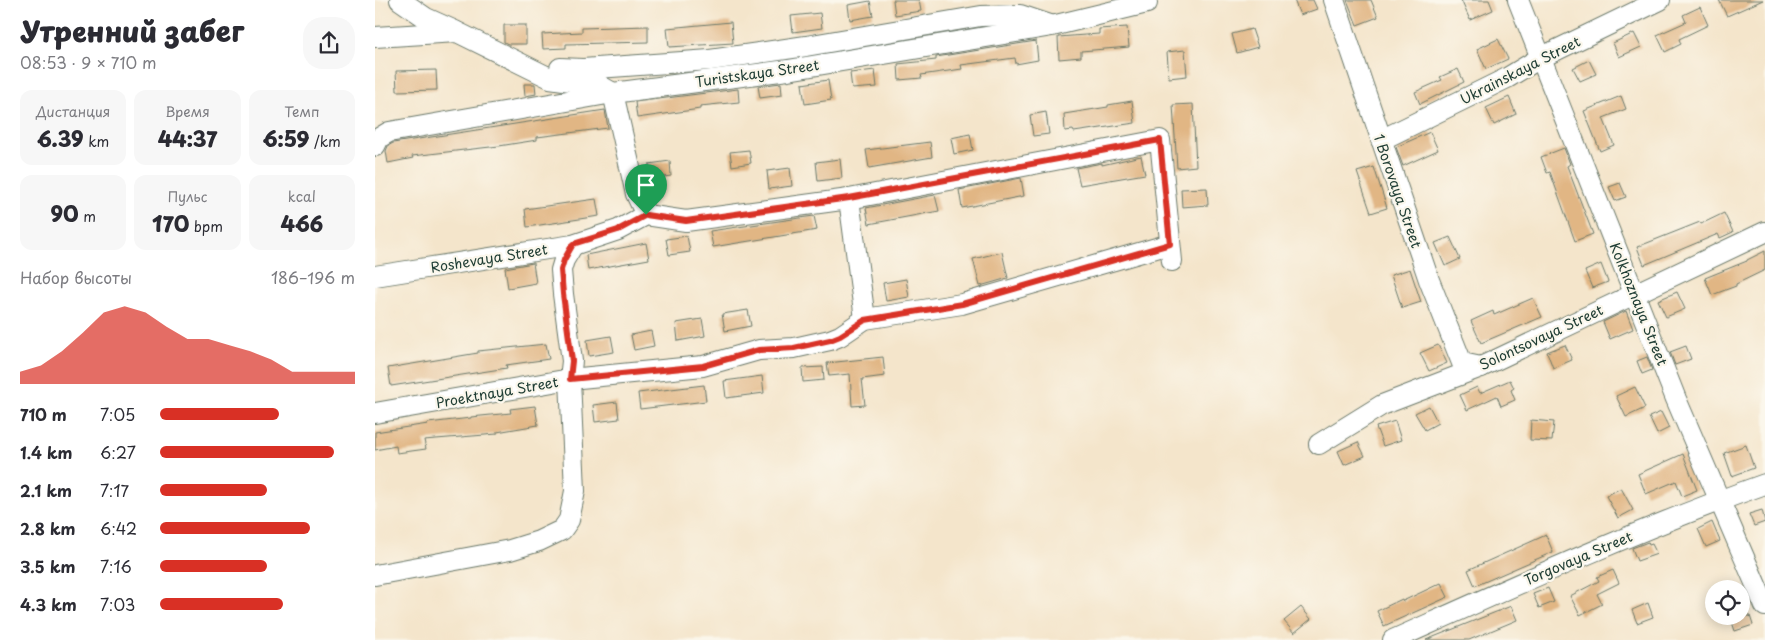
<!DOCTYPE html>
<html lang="ru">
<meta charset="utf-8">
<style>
:root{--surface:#fff;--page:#f7f7f7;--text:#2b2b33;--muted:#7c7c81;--accent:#d93025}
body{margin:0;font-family:"Playpen Sans",sans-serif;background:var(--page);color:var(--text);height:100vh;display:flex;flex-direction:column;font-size:19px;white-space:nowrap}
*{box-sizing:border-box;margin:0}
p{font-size:16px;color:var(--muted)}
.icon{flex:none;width:28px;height:28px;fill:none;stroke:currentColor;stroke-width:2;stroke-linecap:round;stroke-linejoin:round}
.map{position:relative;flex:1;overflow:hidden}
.sheet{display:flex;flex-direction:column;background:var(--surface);width:375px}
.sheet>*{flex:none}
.tools{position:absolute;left:1330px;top:580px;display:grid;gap:10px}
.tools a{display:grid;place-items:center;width:45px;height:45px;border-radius:50%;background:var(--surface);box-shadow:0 2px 12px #0003;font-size:25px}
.pin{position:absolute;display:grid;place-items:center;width:42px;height:42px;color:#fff;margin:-51px -21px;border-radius:50% 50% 50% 0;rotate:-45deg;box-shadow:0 0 5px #0007}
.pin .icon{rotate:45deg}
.round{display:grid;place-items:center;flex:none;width:52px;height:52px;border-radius:20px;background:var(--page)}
.summary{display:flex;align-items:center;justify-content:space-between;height:85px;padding:0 20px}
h1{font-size:28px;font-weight:800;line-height:38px}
.metrics{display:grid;grid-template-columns:repeat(3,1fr);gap:8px;height:85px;padding:5px 20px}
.metrics div{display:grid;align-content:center;border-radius:12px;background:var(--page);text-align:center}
.metrics b{font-size:21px;font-weight:800}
.metrics small{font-size:14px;font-weight:400}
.metrics p{font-size:14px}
.chart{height:140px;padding:10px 20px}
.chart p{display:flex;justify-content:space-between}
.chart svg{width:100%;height:90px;margin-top:5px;fill:var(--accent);opacity:.7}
ul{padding:0 20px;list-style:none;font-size:16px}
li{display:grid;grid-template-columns:80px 60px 1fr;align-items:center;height:38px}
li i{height:12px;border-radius:6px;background:var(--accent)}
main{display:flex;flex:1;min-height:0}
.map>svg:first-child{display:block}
.building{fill:#e1b684}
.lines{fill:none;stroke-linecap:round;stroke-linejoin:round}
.minor-casing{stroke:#6a7869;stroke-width:22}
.minor{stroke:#fff;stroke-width:20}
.route-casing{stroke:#fff;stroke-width:10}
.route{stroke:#d93025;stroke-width:6}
.labels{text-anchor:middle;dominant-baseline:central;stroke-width:4.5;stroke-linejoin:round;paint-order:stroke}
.street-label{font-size:14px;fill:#1f3d34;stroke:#fbf7ec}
</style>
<main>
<section class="sheet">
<div class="summary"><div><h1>Утренний забег</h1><p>08:53 · 9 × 710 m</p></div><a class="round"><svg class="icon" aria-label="share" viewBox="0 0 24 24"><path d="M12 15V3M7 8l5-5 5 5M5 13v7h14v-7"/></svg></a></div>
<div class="metrics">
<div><p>Дистанция</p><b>6.39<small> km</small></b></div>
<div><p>Время</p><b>44:37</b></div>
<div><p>Темп</p><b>6:59<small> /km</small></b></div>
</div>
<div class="metrics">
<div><b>90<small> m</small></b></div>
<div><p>Пульс</p><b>170<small> bpm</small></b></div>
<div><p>kcal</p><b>466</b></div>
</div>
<div class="chart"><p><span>Набор высоты</span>186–196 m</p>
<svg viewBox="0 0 160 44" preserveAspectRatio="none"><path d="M0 44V38L10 35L20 28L30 19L40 9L50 6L60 9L70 16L80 22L90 22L100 25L110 28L120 32L130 38L140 38L150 38L160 38V44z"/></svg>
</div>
<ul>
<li><b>710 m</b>7:05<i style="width:61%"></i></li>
<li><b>1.4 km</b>6:27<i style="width:89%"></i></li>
<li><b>2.1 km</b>7:17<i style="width:55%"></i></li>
<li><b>2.8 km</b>6:42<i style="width:77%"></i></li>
<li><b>3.5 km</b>7:16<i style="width:55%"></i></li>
<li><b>4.3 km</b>7:03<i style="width:63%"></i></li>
</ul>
</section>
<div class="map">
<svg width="1390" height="640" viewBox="0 0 1390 640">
<rect width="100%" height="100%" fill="#fbf7ec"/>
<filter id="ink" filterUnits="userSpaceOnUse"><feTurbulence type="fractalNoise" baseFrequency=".02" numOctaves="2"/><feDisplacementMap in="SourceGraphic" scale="10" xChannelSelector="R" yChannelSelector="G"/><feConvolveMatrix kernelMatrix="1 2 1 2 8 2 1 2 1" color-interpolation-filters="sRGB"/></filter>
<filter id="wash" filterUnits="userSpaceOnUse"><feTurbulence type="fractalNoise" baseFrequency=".0096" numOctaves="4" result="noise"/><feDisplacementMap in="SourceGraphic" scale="20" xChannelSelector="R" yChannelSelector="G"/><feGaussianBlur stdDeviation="1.12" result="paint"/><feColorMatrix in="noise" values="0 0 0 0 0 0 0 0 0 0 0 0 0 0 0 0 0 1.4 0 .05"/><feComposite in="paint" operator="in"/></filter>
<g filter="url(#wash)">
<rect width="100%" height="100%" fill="#f4e5cb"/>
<g id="blocks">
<g class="building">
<polygon points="518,0 544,0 546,11 520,15"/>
<polygon points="919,0 938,0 942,9 925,15"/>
<polygon points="972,0 996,0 1003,17 982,25"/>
<polygon points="1086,0 1114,0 1118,10 1095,20"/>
<polygon points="1344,0 1388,0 1352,16"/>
<polygon points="495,1 498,16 475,20 473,5"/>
<polygon points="1325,7 1333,25 1304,39 1306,44 1290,52 1282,35 1311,22 1308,15"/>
<polygon points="445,13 447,28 418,32 416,16"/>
<polygon points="356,22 358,43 294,47 292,28"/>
<polygon points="129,25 151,25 151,44 133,44 129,42"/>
<polygon points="273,26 273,42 191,44 191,48 168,49 167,34 207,32 207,28"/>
<polygon points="752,27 754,47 706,51 706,57 684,59 683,37 724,34 724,29"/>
<polygon points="877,29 883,47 862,53 857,34"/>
<polygon points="1259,33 1266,47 1244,57 1238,43"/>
<polygon points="1123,39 1133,59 1111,69 1102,49"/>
<polygon points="661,41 663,60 641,64 640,58 586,65 587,69 546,75 547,78 524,80 523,64 561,60 561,57"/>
<polygon points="810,50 812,76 794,78 792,52"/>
<polygon points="1214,60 1221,74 1205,81 1198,68"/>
<polygon points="1083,69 1089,82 1045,104 1040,92 1067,80 1065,77"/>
<polygon points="61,70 62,90 22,91 21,71"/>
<polygon points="500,70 502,87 477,89 475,73"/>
<polygon points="453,80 456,100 430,104 427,84"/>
<polygon points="406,83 407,95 385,98 383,86"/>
<polygon points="149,84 160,84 161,94 150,96"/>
<polygon points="363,89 364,102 325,106 325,109 262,118 260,102"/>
<polygon points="1246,96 1251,109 1228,118 1239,145 1225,151 1209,111"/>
<polygon points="1134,97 1141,114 1119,125 1111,108"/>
<polygon points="757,101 760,123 699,132 698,130 690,131 689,114 733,107 733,105"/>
<polygon points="818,104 821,166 802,168 798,105"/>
<polygon points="230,110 233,128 162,137 162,140 124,146 37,156 38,158 13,163 11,151 13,146 18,143"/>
<polygon points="671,112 674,134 658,136 655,115"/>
<polygon points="1055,132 1063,150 1028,166 1021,147"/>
<polygon points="595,134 598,150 579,154 576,138"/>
<polygon points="555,142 557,157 494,168 491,150"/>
<polygon points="1189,148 1195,164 1192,166 1218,234 1200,241 1175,172 1172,173 1166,157"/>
<polygon points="374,150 376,163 357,166 355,152"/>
<polygon points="766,156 770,174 705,185 701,168 727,163 727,165"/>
<polygon points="465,159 467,178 443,181 441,162"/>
<polygon points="295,161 296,176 276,179 274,164"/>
<polygon points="999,167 1012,208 996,213 982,172"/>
<polygon points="415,168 417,186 394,189 392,171"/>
<polygon points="646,178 649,196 587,208 584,190"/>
<polygon points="1245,183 1251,197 1240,201 1234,187"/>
<polygon points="832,188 833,205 807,207 806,189"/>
<polygon points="560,195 564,211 494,224 491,208"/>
<polygon points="221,199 224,216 152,227 150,209"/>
<polygon points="1349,213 1358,232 1345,238 1343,234 1269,265 1262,247 1325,222 1326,224"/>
<polygon points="439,216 442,230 338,247 335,231"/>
<polygon points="312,236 315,252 294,255 291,239"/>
<polygon points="1075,237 1085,259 1070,266 1060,243"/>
<polygon points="271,243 274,259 213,270 211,255"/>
<polygon points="1390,251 1390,270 1361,284 1361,286 1337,295 1330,278 1372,261 1372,260"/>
<polygon points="627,252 633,278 605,286 598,259"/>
<polygon points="158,263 161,283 133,288 130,268"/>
<polygon points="1226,264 1233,282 1217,288 1210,271"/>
<polygon points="1035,269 1046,302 1027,308 1016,275"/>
<polygon points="531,279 534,297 511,301 508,283"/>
<polygon points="1302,292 1310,309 1291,317 1283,300"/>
<polygon points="1158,298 1167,317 1106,343 1096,321 1118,311 1119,315"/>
<polygon points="373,310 376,326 350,331 347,314"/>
<polygon points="1251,311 1258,329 1235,339 1228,322"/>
<polygon points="327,319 330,336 303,341 301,323"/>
<polygon points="276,331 279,346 259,350 256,335"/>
<polygon points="236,336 239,352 214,356 212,340"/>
<polygon points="171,344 174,359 131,365 132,368 16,386 13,368 103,353 103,351"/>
<polygon points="1063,345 1072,363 1054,371 1045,353"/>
<polygon points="1190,345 1197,360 1178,368 1172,352"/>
<polygon points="1311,346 1316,359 1300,365 1295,352"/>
<polygon points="508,357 510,376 487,379 490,405 477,406 475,374 454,376 452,363"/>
<polygon points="1272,357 1277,370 1267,374 1262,361"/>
<polygon points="448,367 449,380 428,382 427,368"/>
<polygon points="387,376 389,393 351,398 349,381"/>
<polygon points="1135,380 1139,388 1136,390 1140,400 1126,406 1122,396 1092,410 1085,395 1102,387 1105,393"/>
<polygon points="329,385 331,401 265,409 263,393"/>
<polygon points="1260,387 1270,408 1251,417 1241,396"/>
<polygon points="242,402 244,419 220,422 218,405"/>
<polygon points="160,406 163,425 122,432 122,434 49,440 51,449 22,453 21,446 0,450 0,432 53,424 53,423 96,418 96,417 136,413 135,409"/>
<polygon points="1054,406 1063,423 1050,430 1040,413"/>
<polygon points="1286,412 1294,428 1282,434 1274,417"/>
<polygon points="1156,420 1179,422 1177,441 1155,440"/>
<polygon points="1020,421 1026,440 1008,446 1001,427"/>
<polygon points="983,442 990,456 969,465 963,451"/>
<polygon points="1371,445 1379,468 1357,476 1349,453"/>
<polygon points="1308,454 1322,490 1307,496 1301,481 1271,494 1263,474"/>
<polygon points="1246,488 1258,510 1243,518 1231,496"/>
<polygon points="1387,510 1390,522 1379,526 1374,514"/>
<polygon points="1337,522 1345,541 1331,547 1323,529"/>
<polygon points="1171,535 1178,552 1100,586 1093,570"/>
<polygon points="1273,542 1274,545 1277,544 1282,554 1262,561 1257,548"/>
<polygon points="1238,570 1244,583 1222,594 1227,604 1205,615 1195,596 1224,581 1222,577"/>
<polygon points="1066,583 1073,597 1009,626 1002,611 1027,599 1028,601"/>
<polygon points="1173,588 1179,602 1164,608 1158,594"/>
<polygon points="1273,603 1278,617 1262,623 1257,610"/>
<polygon points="1136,606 1142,620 1094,640 1051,640"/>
<polygon points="926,607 936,619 919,633 909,621"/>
<polygon points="1355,616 1375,616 1378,625 1360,631"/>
</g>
</g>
</g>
<g filter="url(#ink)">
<use href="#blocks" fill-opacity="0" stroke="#6a7869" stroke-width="1"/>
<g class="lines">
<g class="minor-casing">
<g id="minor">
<polyline points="25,0 51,18 80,31"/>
<polyline points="959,0 1054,280 1087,363 1106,367"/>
<polyline points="1143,0 1301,399 1390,606"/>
<polyline points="0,37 82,32 175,78 224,85 238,93 413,70 677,26 772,3"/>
<polyline points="185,68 208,69 335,60 431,46 606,16 645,15 675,25"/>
<polyline points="1006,140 1132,78 1165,58 1285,0"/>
<polyline points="0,146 4,138 14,132 238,93 261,194 271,215"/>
<polyline points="474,199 490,319"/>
<polyline points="0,276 198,245 243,230 271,215 311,221 474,199 785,140 797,261"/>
<polyline points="0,413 195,379 328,366 384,350 419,348 455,340 465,336 490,319 587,304 795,244"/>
<polyline points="944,444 1007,405 1106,367 1390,232"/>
<polyline points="0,575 135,550 164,541 187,530 194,520 200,491 195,379 197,361 188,294 186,270 189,260 198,245"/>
<path d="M1018,640C1141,585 1263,529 1390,484"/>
</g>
</g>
<use href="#minor" class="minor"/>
</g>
</g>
<g class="lines" filter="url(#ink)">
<g class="route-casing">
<polygon id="route" points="785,140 795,244 587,304 490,320 465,336 455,340 419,348 384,350 328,366 195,379 197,361 188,294 186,270 189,260 198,244 243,230 271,215 311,221 474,198"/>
</g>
<use href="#route" class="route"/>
</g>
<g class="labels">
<g class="street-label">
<text transform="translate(1145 70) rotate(-27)">Ukrainskaya Street</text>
<text transform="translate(382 73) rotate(-8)">Turistskaya Street</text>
<text transform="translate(1023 191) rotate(71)">1 Borovaya Street</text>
<text transform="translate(114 258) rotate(-9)">Roshevaya Street</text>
<text transform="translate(1264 304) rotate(68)">Kolkhoznaya Street</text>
<text transform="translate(1166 337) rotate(-25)">Solontsovaya Street</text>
<text transform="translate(122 392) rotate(-10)">Proektnaya Street</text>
<text transform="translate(1203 558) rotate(-23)">Torgovaya Street</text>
</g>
</g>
</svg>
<div class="tools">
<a><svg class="icon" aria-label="locate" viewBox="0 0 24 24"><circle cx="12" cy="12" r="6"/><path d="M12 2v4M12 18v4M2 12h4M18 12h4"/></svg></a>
</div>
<div class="pin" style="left:271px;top:215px;background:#1e9e55"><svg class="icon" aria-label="arrive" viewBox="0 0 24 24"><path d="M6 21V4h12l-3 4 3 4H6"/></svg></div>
</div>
</main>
